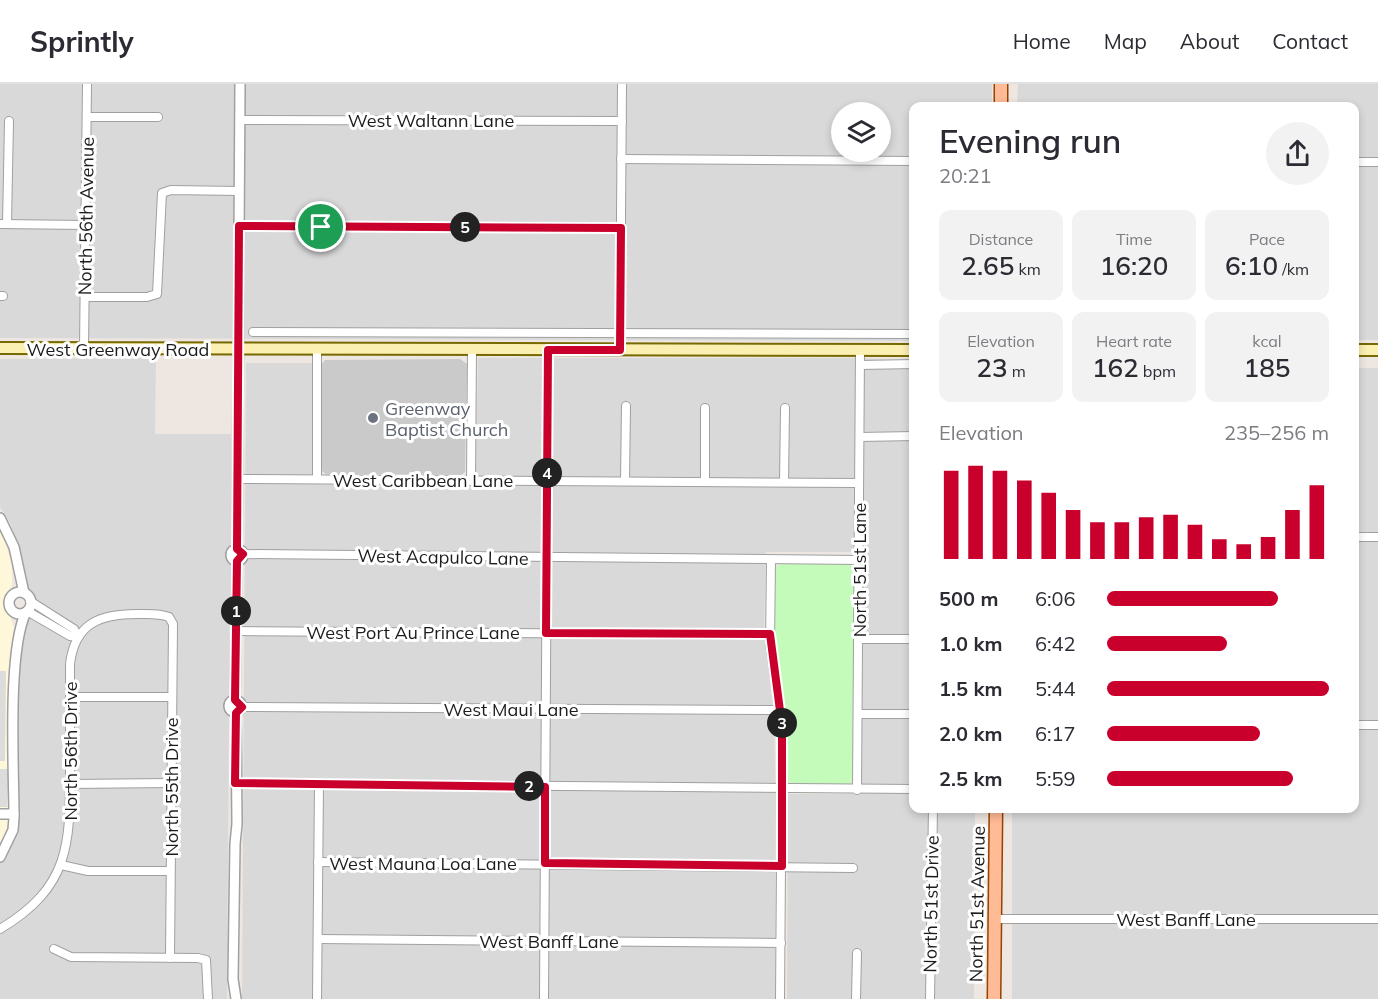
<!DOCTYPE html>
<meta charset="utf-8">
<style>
:root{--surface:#fff;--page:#f2f2f3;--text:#2b2b33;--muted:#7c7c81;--line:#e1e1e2;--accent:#c9002c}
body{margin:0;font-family:Mulish,sans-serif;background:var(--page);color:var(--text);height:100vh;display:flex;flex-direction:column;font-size:22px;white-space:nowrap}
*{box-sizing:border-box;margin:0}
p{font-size:20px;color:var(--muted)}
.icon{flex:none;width:33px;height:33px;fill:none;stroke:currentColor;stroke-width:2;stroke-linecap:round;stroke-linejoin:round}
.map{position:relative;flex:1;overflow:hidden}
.sheet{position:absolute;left:909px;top:18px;width:450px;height:711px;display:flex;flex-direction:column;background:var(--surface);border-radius:12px;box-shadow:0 3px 9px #0003}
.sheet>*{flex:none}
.fabs{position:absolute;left:831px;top:18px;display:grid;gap:12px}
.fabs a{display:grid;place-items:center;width:60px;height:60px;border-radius:50%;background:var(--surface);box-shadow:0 3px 9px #0003;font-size:30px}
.pin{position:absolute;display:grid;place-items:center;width:51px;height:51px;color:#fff;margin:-26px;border:3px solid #fff;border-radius:50%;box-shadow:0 2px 6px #0007}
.km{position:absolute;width:30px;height:30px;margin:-15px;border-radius:50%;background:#222;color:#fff;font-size:16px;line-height:30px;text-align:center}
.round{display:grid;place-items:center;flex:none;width:63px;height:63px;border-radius:32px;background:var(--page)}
.summary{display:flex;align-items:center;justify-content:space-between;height:102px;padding:0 30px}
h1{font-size:33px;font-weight:600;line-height:45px}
.figures{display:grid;grid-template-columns:repeat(3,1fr);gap:9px;height:102px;padding:6px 30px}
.figures div{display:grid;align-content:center;border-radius:12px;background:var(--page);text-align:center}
.figures b{font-size:26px;font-weight:600}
.figures small{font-size:16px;font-weight:400}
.figures p{font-size:16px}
.chart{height:168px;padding:12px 30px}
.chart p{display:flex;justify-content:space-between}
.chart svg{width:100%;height:108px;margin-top:6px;stroke:var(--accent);stroke-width:6}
ul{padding:0 30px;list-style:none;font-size:20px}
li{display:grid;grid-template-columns:96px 72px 1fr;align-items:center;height:45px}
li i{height:15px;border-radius:8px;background:var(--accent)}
header{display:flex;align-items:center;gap:36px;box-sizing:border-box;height:84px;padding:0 30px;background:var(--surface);border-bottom:2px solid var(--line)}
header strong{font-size:28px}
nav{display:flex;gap:33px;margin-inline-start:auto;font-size:21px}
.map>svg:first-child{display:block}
.residential{fill:#dad9d9;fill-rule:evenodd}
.education{fill:#fff7da}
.religious{fill:#cacaca}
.park{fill:#c4fbbb}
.parking{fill:#dcdcdc}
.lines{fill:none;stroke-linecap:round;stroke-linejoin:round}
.minor-casing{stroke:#a0a0a0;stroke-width:10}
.tertiary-casing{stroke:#a0a0a0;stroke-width:12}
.secondary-casing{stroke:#766900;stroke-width:14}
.primary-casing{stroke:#954300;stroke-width:15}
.minor{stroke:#fff;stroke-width:8}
.tertiary{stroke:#fff;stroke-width:9}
.secondary{stroke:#fcefb2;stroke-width:10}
.primary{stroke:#ffba96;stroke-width:12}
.route-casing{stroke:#fff;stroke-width:12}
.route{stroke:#c9002c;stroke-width:8}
.worship-dot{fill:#6b7280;stroke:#fff;stroke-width:2}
.labels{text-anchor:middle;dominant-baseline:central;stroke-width:6;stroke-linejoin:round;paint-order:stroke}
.street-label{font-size:18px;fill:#1c1c1c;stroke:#fff}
.worship-label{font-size:18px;fill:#5b616d;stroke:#fff;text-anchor:start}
</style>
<header>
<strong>Sprintly</strong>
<nav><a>Home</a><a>Map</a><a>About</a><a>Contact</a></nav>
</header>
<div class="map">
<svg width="1378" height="915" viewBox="0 0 1378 915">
<rect width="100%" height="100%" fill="#eee7e1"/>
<g class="residential">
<path d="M0,0H992V22H914L913,257L0,254ZM842,28H880V68H842Z"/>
<polygon points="1018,0 1378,0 1378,256 1355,256 1354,22 1017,22"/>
<polygon points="156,274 155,350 231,350 233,453 227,471 231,479 229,575 232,602 226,624 229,636 227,915 0,915 0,776 14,752 18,729 17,621 21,554 25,535 25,501 20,472 11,441 0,423 0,275"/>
<polygon points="478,274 856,274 913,277 914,724 975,725 974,915 787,915 788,710 857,710 858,468 766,468 764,546 773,611 776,712 775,915 242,915 246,279 312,279 312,400 475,402"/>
<polygon points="1355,284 1378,284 1378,915 1012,915 1012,725 1354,724"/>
</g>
<polygon class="education" points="0,444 12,479 12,503 6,518 14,544 9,736 0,765"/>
<polygon class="religious" points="460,275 467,280 465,388 461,391 326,390 322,387 322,280 325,276"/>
<polygon class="park" points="782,479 850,480 854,484 852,695 850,700 793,700 788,697 785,626 774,553 776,483"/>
<g class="parking">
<polygon points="0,587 6,587 5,677 0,677"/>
<polygon points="0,685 7,685 9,688 7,723 0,723"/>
</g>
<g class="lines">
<g class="minor-casing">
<g id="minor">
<polyline points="87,33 158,33"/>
<polyline points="240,36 622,37"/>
<polyline points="621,75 914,77"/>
<polyline points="1354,78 1378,78"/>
<polyline points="0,140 86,141"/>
<polyline points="7,140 9,37"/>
<polyline points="239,142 621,143"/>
<polyline points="0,212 3,212"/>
<polyline points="85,213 147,213 157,210 162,109 171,106 239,107"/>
<polyline points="253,248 914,250"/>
<polyline points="84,265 87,0"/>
<polyline points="620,266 622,0"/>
<polyline points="860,281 914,280"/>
<polyline points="705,324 705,398"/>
<polyline points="860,353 914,352"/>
<polyline points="238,395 859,399"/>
<polyline points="317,395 317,265"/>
<polyline points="471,397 472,265"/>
<polyline points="625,397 626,322"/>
<polyline points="784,398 785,324"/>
<polyline points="1354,453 1378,453"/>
<polyline points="243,470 859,476"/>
<polyline points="771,476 770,560 782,642 780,915"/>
<polyline points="30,517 74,545 78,553"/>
<polyline points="27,527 70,552 78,553"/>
<polyline points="236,547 770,551"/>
<polyline points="858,555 914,555"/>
<polyline points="70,613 172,613"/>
<polyline points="242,623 781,626"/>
<polyline points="858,630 914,630"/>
<polyline points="1354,641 1378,641"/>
<polyline points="235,699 914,705"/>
<polyline points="70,700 170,699"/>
<polyline points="857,706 860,266"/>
<polyline points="318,778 853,784"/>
<polyline points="61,781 88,787 170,787"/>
<polyline points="995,835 1378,835"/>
<path d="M0,845C70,803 70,761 70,687C70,651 70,616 70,580C75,539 100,530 137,530C148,530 159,529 169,533L173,540L170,874"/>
<polyline points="318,855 781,859"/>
<polyline points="54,865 71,873 198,874 206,876 208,915"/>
<polyline points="317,915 319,700"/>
<polyline points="544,915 548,265"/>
<polyline points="856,915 857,869"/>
<polyline points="930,915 933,724"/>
</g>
</g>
<g class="tertiary-casing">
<g id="tertiary">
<polyline points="0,434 14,463 24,509"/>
<circle cx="237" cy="471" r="6"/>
<polyline points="237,465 240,0"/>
<circle cx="20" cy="519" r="11"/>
<circle cx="235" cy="622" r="6"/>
<polyline points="235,616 237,477"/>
<polyline points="236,629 237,740 235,760 233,895 236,915"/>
<polyline points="0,730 14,730"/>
<path d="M0,773L13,746L14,734C14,686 7,567 26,528"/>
</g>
</g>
<g class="secondary-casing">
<g id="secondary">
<polyline points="0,264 914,266"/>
<polyline points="1354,266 1378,266"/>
</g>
</g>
<g class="primary-casing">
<g id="primary">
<polyline points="1001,0 1001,22"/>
<polyline points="994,915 996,724"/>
</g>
</g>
<use href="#minor" class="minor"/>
<use href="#tertiary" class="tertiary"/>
<use href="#secondary" class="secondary"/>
<use href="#primary" class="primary"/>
</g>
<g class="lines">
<g class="route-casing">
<polygon id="route" points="239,142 621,144 620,266 548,266 546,549 770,550 782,642 782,782 545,779 545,703 235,699 236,629 242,623 235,616 237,477 243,470 237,465"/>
</g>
<use href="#route" class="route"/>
</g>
<circle class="worship-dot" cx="373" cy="334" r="6"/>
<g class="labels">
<g class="street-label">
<text x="431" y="36">West Waltann Lane</text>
<text transform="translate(86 132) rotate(-89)">North 56th Avenue</text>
<text x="118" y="265">West Greenway Road</text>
<text x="423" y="396">West Caribbean Lane</text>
<text transform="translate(443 473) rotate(1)">West Acapulco Lane</text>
<text transform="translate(859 486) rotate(-90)">North 51st Lane</text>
<text x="413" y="548">West Port Au Prince Lane</text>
<text x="511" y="625">West Maui Lane</text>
<text transform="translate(70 667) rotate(-90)">North 56th Drive</text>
<text transform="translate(171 703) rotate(-90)">North 55th Drive</text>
<text x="423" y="779">West Mauna Loa Lane</text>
<text transform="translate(931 820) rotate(-89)">North 51st Drive</text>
<text transform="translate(977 820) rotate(-89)">North 51st Avenue</text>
<text x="1186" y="835">West Banff Lane</text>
<text x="549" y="857">West Banff Lane</text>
</g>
<g class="worship-label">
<text x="385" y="324">Greenway<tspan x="385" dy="21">Baptist Church</tspan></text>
</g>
</g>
</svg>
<div class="fabs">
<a><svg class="icon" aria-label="layers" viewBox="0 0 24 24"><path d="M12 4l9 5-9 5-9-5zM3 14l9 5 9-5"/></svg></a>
</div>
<div class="pin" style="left:321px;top:143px;background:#1e9e55"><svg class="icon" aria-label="arrive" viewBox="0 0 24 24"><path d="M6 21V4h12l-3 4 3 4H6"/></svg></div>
<b class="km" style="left:236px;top:527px">1</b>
<b class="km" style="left:529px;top:702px">2</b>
<b class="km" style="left:782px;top:639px">3</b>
<b class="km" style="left:547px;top:389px">4</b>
<b class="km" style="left:465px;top:143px">5</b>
<section class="sheet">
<div class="summary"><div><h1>Evening run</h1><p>20:21</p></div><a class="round"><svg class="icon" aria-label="share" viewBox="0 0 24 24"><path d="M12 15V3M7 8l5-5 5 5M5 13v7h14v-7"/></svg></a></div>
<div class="figures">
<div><p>Distance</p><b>2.65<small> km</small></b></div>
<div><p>Time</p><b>16:20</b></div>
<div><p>Pace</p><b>6:10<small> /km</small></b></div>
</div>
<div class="figures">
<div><p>Elevation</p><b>23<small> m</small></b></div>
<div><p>Heart rate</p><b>162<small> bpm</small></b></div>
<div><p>kcal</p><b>185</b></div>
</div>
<div class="chart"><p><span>Elevation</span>235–256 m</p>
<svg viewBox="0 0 160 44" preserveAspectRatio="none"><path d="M5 44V8M15 44V6M25 44V8M35 44V12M45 44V17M55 44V24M65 44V29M75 44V29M85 44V27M95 44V26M105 44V30M115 44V36M125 44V38M135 44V35M145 44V24M155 44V14"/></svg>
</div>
<ul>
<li><b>500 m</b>6:06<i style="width:77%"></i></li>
<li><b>1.0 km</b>6:42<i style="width:54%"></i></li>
<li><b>1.5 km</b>5:44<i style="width:100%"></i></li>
<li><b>2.0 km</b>6:17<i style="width:69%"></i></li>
<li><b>2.5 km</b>5:59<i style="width:84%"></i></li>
</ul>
</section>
</div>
